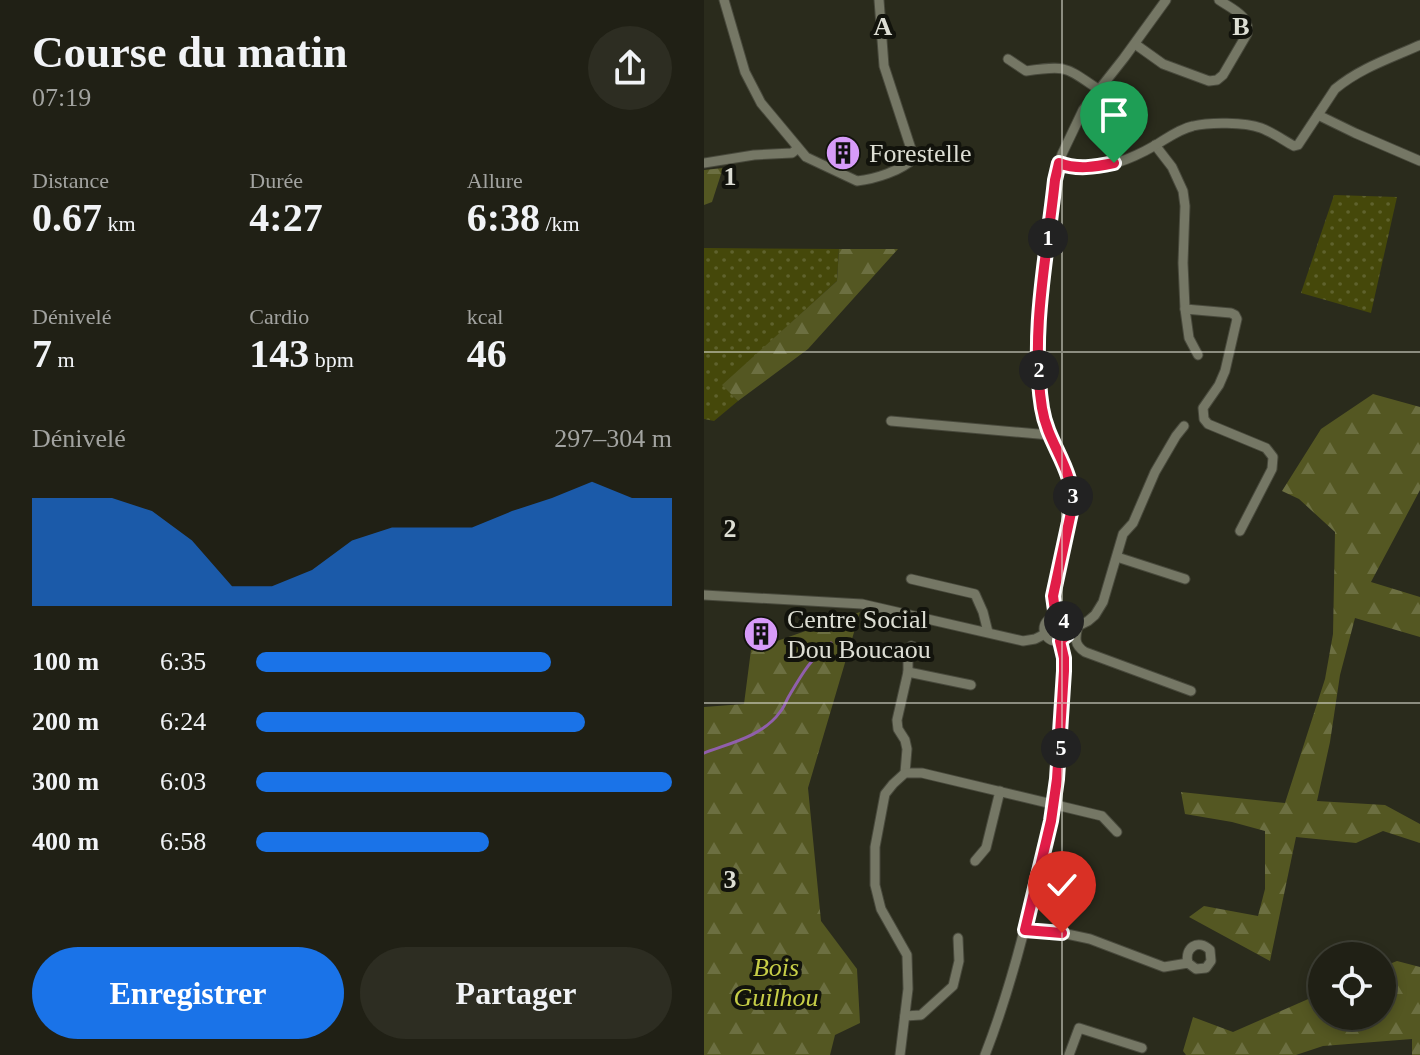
<!DOCTYPE html>
<html lang="fr">
<meta charset="utf-8">
<style>
:root{--surface:#202015;--page:#2d2d22;--text:#f1f3f6;--muted:#a2a3a0;--line:#3d3e34;--accent:#1a73e8}
body{margin:0;font-family:Georgia,serif;background:var(--page);color:var(--text);height:100vh;display:flex;flex-direction:column;font-size:30px;white-space:nowrap}
*{box-sizing:border-box;margin:0}
p{font-size:26px;color:var(--muted)}
.icon{flex:none;width:44px;height:44px;fill:none;stroke:currentColor;stroke-width:2;stroke-linecap:round;stroke-linejoin:round}
.map{position:relative;flex:1;overflow:hidden}
.sheet{display:flex;flex-direction:column;background:var(--surface);width:704px}
.sheet>*{flex:none}
.controls{position:absolute;left:604px;top:942px;display:grid;gap:16px}
.controls a{display:grid;place-items:center;width:88px;height:88px;border-radius:50%;background:var(--surface);box-shadow:0 4px 12px #0003,0 0 0 2px var(--line);font-size:40px}
.pin{position:absolute;display:grid;place-items:center;width:68px;height:68px;color:#fff;margin:-82px -34px;border-radius:50% 50% 50% 0;rotate:-45deg;box-shadow:0 0 8px #0007}
.pin .icon{rotate:45deg}
.km{position:absolute;width:40px;height:40px;margin:-20px;border-radius:50%;background:#222;color:#fff;font-size:22px;line-height:40px;text-align:center}
.round{display:grid;place-items:center;flex:none;width:84px;height:84px;border-radius:42px;background:var(--page)}
.head{display:flex;align-items:center;justify-content:space-between;height:136px;padding:0 32px}
h1{font-size:44px;font-weight:800;line-height:60px}
.stats{display:grid;grid-template-columns:repeat(3,1fr);gap:12px;height:136px;padding:8px 32px}
.stats div{display:grid;align-content:center}
.stats b{font-size:40px;font-weight:800}
.stats small{font-size:22px;font-weight:400}
.stats p{font-size:22px}
.chart{height:224px;padding:16px 32px}
.chart p{display:flex;justify-content:space-between}
.chart svg{width:100%;height:144px;margin-top:8px;fill:var(--accent);opacity:.7}
.primary-button{display:flex;gap:16px;margin-top:auto;padding:16px 32px}
.primary-button a{flex:1;height:92px;border-radius:48px;background:var(--accent);color:#fff;font-size:32px;font-weight:800;line-height:92px;text-align:center}
.primary-button a+a{background:var(--page);color:var(--text)}
ul{padding:0 32px;list-style:none;font-size:26px}
li{display:grid;grid-template-columns:128px 96px 1fr;align-items:center;height:60px}
li i{height:20px;border-radius:10px;background:var(--accent)}
main{display:flex;flex:1;min-height:0}
.map>svg:first-child{display:block}
.grass{fill:url(#grass-dots)}
.forest{fill:url(#forest-firs)}
.lines{fill:none;stroke-linecap:round;stroke-linejoin:round}
.stream{stroke:#905fab;stroke-width:3}
.street-casing{stroke:#48493c;stroke-width:11}
.street{stroke:#757765;stroke-width:9}
.route-casing{stroke:#fff;stroke-width:16}
.route{stroke:#e11d48;stroke-width:10}
.grid{fill:none;stroke:#ddded4;stroke-width:2;stroke-opacity:0.55}
.labels{text-anchor:middle;dominant-baseline:central;stroke-width:8;stroke-linejoin:round;paint-order:stroke}
.poi-label{font-size:26px;fill:#ddded4;stroke:#12130c;text-anchor:start}
.park-label{font-size:26px;font-style:italic;fill:#c7ce47;stroke:#12130c}
.grid-label{font-size:26px;text-anchor:middle;font-weight:bold;fill:#ddded4;stroke:#12130c;stroke-width:8;stroke-linejoin:round;paint-order:stroke}
</style>
<main>
<section class="sheet">
<div class="head"><div><h1>Course du matin</h1><p>07:19</p></div><a class="round"><svg class="icon" aria-label="share" viewBox="0 0 24 24"><path d="M12 15V3M7 8l5-5 5 5M5 13v7h14v-7"/></svg></a></div>
<div class="stats">
<div><p>Distance</p><b>0.67<small> km</small></b></div>
<div><p>Durée</p><b>4:27</b></div>
<div><p>Allure</p><b>6:38<small> /km</small></b></div>
</div>
<div class="stats">
<div><p>Dénivelé</p><b>7<small> m</small></b></div>
<div><p>Cardio</p><b>143<small> bpm</small></b></div>
<div><p>kcal</p><b>46</b></div>
</div>
<div class="chart"><p><span>Dénivelé</span>297–304 m</p>
<svg viewBox="0 0 160 44" preserveAspectRatio="none"><path d="M0 44V11L10 11L20 11L30 15L40 24L50 38L60 38L70 33L80 24L90 20L100 20L110 20L120 15L130 11L140 6L150 11L160 11V44z"/></svg>
</div>
<ul>
<li><b>100 m</b>6:35<i style="width:71%"></i></li>
<li><b>200 m</b>6:24<i style="width:79%"></i></li>
<li><b>300 m</b>6:03<i style="width:100%"></i></li>
<li><b>400 m</b>6:58<i style="width:56%"></i></li>
</ul>
<div class="primary-button"><a>Enregistrer</a><a>Partager</a></div>
</section>
<div class="map">
<svg width="716" height="1055" viewBox="0 0 716 1055">
<defs>
<pattern id="grass-dots" width="8" height="8" patternUnits="userSpaceOnUse" patternTransform="scale(2)"><rect width="8" height="8" fill="#45480a"/><path d="M2 2h.1M6 6h.1" fill="none" stroke="#5f622d" stroke-width="1.8" stroke-linecap="round"/></pattern>
<pattern id="forest-firs" width="22" height="20" patternUnits="userSpaceOnUse" patternTransform="scale(2)"><rect width="22" height="20" fill="#545722"/><path d="M5 1l3.5 6h-7zM16 11l3.5 6h-7z" fill="#6c6f41"/></pattern>
</defs>
<rect width="100%" height="100%" fill="#2a2b1c"/>
<g class="grass">
<polygon points="630,195 693,197 667,313 597,293"/>
<polygon points="0,248 135,249 133,281 19,385 34,401 10,421 0,419"/>
</g>
<g class="forest">
<polygon points="19,168 8,202 0,205 0,170"/>
<polygon points="135,249 194,249 104,349 34,401 18,385 133,281"/>
<polygon points="669,394 716,407 716,490 667,582 716,597 716,637 651,618 636,675 626,742 613,801 681,805 716,824 716,843 679,831 652,843 592,837 566,961 485,917 500,906 554,916 561,889 561,831 528,822 481,814 477,792 581,803 621,679 629,634 631,532 595,499 578,491 617,429"/>
<polygon points="156,612 104,788 117,921 153,969 156,1023 131,1035 126,1055 0,1055 0,707 40,704 47,650"/>
<polygon points="693,961 716,967 716,1055 708,1055 708,1039 619,1046 592,1055 482,1055 479,1051 489,1017 529,1032 618,993 618,1016 678,1016 678,967"/>
</g>
<g class="lines">
<path class="stream" d="M0,753C26,743 59,736 76,712C80,708 82,701 85,696C98,674 107,658 127,643"/>
<g class="street-casing">
<g id="street">
<path d="M20,0L41,72L57,103L102,157L153,181C171,179 197,171 210,158L180,66L175,0"/>
<path d="M431,44L459,64L505,81L513,80L519,75L543,34C547,16 528,9 515,0"/>
<path d="M304,59L322,71C363,65 361,67 394,89"/>
<polyline points="614,115 651,133 716,161"/>
<polyline points="451,145 468,167 479,191 481,206 479,263 481,309 485,338 494,355"/>
<polyline points="0,163 50,155 88,153 93,149"/>
<path d="M355,163C386,175 422,162 450,146C462,139 475,129 489,126C505,122 541,122 557,128C568,132 579,140 590,146L594,145L631,89C656,68 687,58 716,45"/>
<polyline points="481,309 527,313 531,315 533,319 521,371 515,385 499,408 500,419 504,424 562,448 569,457 568,469 536,531"/>
<polyline points="187,421 346,435"/>
<polyline points="413,557 481,579"/>
<polyline points="207,579 271,594 279,612 284,632"/>
<polyline points="0,595 158,604 319,641 331,639 341,634"/>
<circle cx="352" cy="629" r="12"/>
<polyline points="352,618 349,596 368,508 367,481 342,423 335,378 335,316 351,180 358,154 379,110 420,58 462,0"/>
<path d="M374,626C371,638 370,645 381,652L487,691"/>
<polyline points="364,627 374,626 384,621 391,615 399,602 419,534 429,523 451,472 472,436 480,426"/>
<polyline points="204,672 204,660 207,646 215,649"/>
<polyline points="201,773 203,749 201,740 194,729 193,720 204,672 267,685"/>
<polyline points="271,861 282,848 296,791"/>
<path d="M321,930L358,933L386,939L460,967L484,963L492,969L502,968L507,961L506,950C494,938 480,948 484,963"/>
<polyline points="201,1016 217,1015 249,986 255,961 254,938"/>
<polyline points="196,1055 204,989 203,955 177,909 171,885 171,847 181,794 189,784 201,773 218,773 398,816 413,832"/>
<path d="M281,1055C302,1001 317,946 330,890C344,832 355,780 358,720C360,693 362,667 356,641"/>
<polyline points="365,1055 375,1028 438,1048"/>
</g>
</g>
<use href="#street" class="street"/>
</g>
<g class="lines">
<g class="route-casing">
<path id="route" d="M358,933L321,930L347,821L353,779L360,671V658L356,641L363,635L364,627L360,621L352,618L349,596L368,508C371,468 344,446 338,408C326,332 343,256 351,180L355,163C373,170 391,167 410,163"/>
</g>
<use href="#route" class="route"/>
</g>
<path class="grid" d="M358,0V1055M0,352H716M0,703H716"/>
<defs>
<g id="building-disc" transform="scale(1.8)"><circle r="9.5" fill="#d79bf9" stroke="#12130c"/><path d="M-4-6H4V6H1V3H-1V6H-4ZM-2.5-4.3h1.7v1.8h-1.7ZM.8-4.3h1.7v1.8H.8ZM-2.5-1h1.7V.8h-1.7ZM.8-1h1.7V.8H.8Z" fill="#111"/></g>
</defs>
<g fill-rule="evenodd">
<use href="#building-disc" x="139" y="153"/>
<use href="#building-disc" x="57" y="634"/>
</g>
<g class="labels">
<g class="poi-label">
<text x="165" y="153">Forestelle</text>
<text x="83" y="619">Centre Social<tspan x="83" dy="30">Dou Boucaou</tspan></text>
</g>
<g class="park-label">
<text x="72" y="967">Bois<tspan x="72" dy="30">Guilhou</tspan></text>
</g>
</g>
<g class="grid-label">
<text x="179" y="35">A</text>
<text x="537" y="35">B</text>
<text x="26" y="185">1</text>
<text x="26" y="537">2</text>
<text x="26" y="888">3</text>
</g>
</svg>
<div class="controls">
<a><svg class="icon" aria-label="locate" viewBox="0 0 24 24"><circle cx="12" cy="12" r="6"/><path d="M12 2v4M12 18v4M2 12h4M18 12h4"/></svg></a>
</div>
<div class="pin" style="left:410px;top:163px;background:#1e9e55"><svg class="icon" aria-label="arrive" viewBox="0 0 24 24"><path d="M6 21V4h12l-3 4 3 4H6"/></svg></div>
<div class="pin" style="left:358px;top:933px;background:#d93025"><svg class="icon" aria-label="check" viewBox="0 0 24 24"><path d="M5 12l5 5 9-10"/></svg></div>
<b class="km" style="left:344px;top:238px">1</b>
<b class="km" style="left:335px;top:370px">2</b>
<b class="km" style="left:369px;top:496px">3</b>
<b class="km" style="left:360px;top:621px">4</b>
<b class="km" style="left:357px;top:748px">5</b>
</div>
</main>
